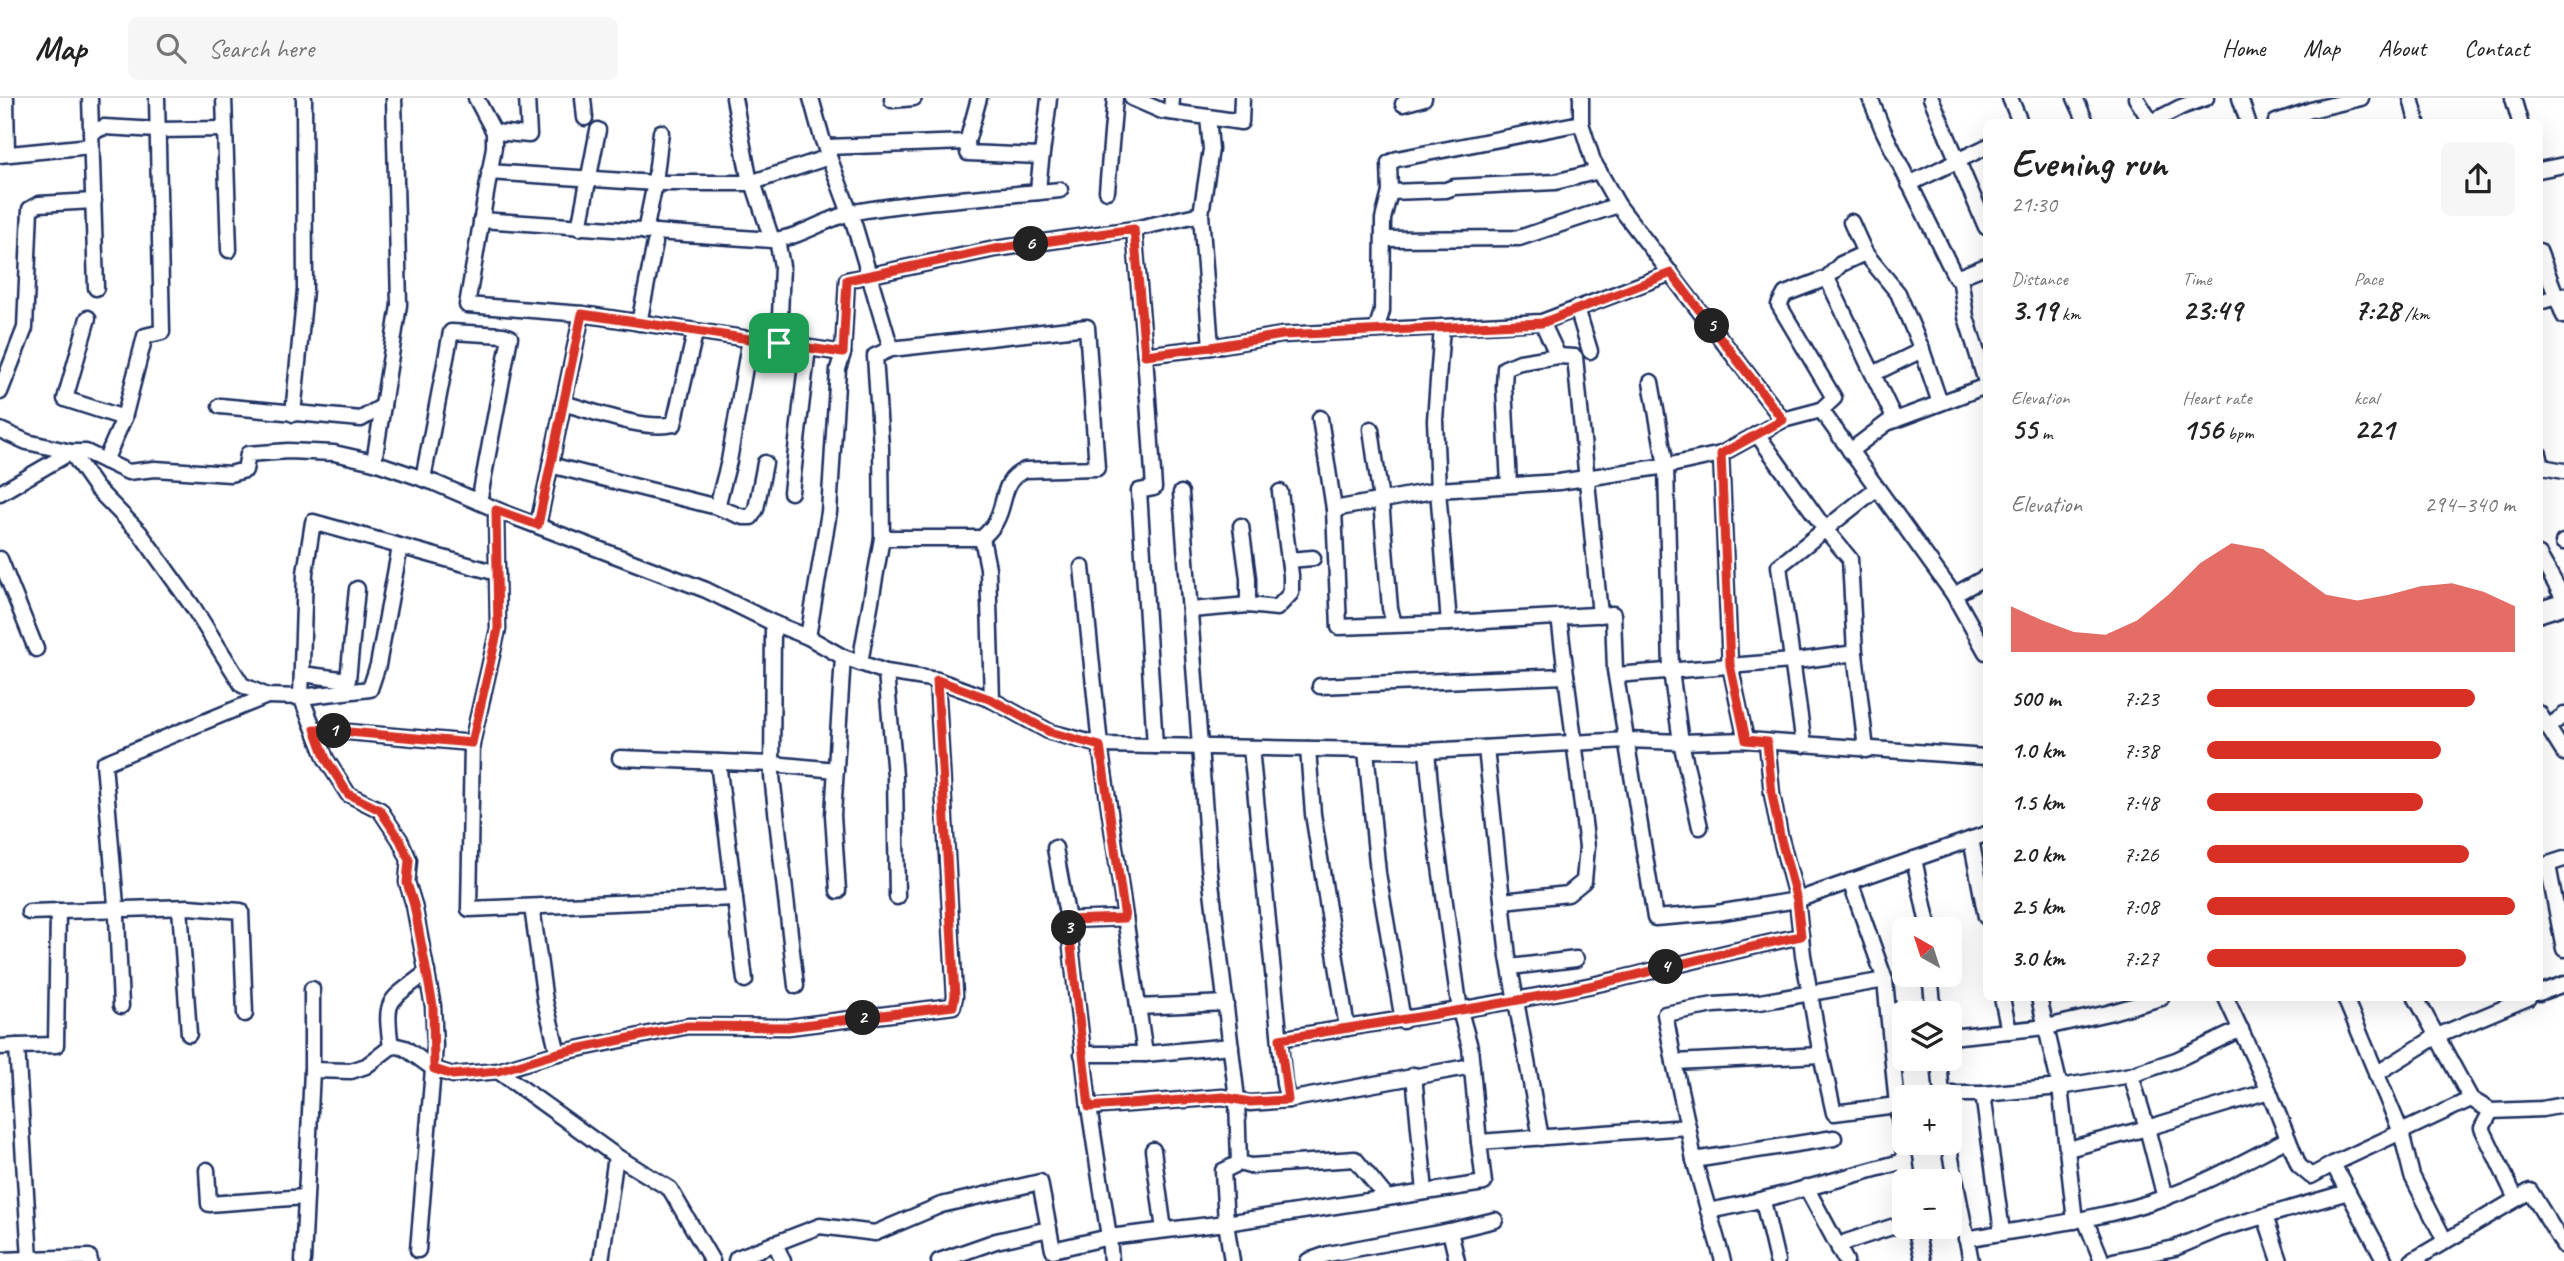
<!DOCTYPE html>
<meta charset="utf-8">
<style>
:root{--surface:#fff;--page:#f6f6f6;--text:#222;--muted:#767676;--line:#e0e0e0;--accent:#d93025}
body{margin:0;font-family:Caveat,sans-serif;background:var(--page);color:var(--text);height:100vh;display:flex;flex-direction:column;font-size:26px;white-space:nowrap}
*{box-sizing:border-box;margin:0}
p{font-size:23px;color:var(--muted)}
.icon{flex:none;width:38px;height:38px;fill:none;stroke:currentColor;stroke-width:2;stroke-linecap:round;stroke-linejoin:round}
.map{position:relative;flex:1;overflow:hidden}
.sheet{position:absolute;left:1983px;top:21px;width:560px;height:882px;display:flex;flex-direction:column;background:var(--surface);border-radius:10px;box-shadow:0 7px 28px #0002}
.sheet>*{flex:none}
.needle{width:46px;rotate:321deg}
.controls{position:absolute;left:1892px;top:819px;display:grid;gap:14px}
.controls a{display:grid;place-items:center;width:70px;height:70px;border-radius:10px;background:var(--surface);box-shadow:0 7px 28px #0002;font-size:35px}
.pin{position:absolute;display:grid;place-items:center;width:60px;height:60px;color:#fff;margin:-30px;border-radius:14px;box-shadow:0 4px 10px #0006}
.km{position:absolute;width:35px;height:35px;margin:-18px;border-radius:50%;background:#222;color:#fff;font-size:19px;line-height:35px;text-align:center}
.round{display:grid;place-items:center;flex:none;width:74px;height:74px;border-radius:10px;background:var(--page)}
.head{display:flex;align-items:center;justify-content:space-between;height:119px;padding:0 28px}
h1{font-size:38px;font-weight:700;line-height:52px}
.figures{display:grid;grid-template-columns:repeat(3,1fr);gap:10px;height:119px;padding:7px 28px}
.figures div{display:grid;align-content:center}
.figures b{font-size:30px;font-weight:700}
.figures small{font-size:19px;font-weight:400}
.figures p{font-size:19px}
.chart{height:196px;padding:14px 28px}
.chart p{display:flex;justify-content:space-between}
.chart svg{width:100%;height:126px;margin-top:7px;fill:var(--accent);opacity:.7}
ul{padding:0 28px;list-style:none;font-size:23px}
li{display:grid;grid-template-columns:112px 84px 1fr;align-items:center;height:52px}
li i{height:18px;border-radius:9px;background:var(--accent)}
header{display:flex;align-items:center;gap:42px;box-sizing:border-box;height:98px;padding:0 35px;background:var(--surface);border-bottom:2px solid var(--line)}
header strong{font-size:33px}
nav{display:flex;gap:38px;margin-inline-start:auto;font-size:24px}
.search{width:490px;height:63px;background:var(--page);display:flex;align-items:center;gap:18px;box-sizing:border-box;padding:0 24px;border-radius:10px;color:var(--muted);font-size:26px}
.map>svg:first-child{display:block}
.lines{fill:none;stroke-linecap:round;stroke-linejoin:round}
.street-casing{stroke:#1b2f5e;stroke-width:19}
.secondary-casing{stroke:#1b2f5e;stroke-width:24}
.street{stroke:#fff;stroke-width:14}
.secondary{stroke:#fff;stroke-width:19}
.route-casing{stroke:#fff;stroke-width:14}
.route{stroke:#d93025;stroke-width:9}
</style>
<header>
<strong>Map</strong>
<div class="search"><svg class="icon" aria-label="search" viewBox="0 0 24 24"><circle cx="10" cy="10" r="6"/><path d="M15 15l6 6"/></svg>Search here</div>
<nav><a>Home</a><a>Map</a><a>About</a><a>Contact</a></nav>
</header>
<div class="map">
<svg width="2564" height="1163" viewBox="0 0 2564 1163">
<rect width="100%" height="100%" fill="#fff"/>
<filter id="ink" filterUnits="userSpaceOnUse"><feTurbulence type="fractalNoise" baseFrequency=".0143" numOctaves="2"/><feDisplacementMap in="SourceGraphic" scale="14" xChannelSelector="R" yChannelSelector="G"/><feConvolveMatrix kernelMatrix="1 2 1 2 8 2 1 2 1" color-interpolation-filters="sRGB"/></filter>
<g filter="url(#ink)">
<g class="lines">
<g class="street-casing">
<g id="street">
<polyline points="6,0 7,56"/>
<polyline points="90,0 96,190"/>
<polyline points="224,0 229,152"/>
<polyline points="476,0 494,34 494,49 467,207 582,216 843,255"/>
<polyline points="583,0 585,20"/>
<polyline points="734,0 750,85"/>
<polyline points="811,0 822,40 854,126 891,251"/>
<polyline points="892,0 892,2 914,0"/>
<polyline points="1132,0 1162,13 1208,19 1211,51 1201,116 1211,249"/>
<polyline points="1581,0 1581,25 1593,63 1618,107 1783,322 1821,312 1954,497 1986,554"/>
<polyline points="1870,0 1883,32 1956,180 1986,168"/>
<polyline points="1931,0 1986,129"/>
<polyline points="2010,0 2020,24"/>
<polyline points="2075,0 2086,24"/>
<polyline points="2136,0 2151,24"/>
<polyline points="2240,0 2248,24"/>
<polyline points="2411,0 2417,24"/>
<polyline points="2513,0 2520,24"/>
<polyline points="1403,6 1424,0"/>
<polyline points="1171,14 1172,0"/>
<polyline points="1208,19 1241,24 1242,0"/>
<polyline points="2152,24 2181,9 2206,0"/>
<polyline points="2276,24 2311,12 2361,0"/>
<polyline points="494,34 529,37 527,0"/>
<polyline points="91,35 104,29 158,32 224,31"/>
<polyline points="967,44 968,55 1040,58"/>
<polyline points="826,49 967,44 979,0"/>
<polyline points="0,57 91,48"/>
<polyline points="2539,72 2564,67"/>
<polyline points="489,74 655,85 750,85 829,59"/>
<polyline points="753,84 772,142"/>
<polyline points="1909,86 1986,49"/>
<polyline points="1107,93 1115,0"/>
<path d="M1038,94C1040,62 1046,32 1049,0"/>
<polyline points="1390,94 1446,92 1454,89 1555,84 1599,73"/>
<path d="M481,122L772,142C801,140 826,120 854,114C922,102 991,99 1060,92"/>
<polyline points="1851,124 1865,155 1898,195 1922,252 1940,305"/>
<polyline points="579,130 598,32"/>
<polyline points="1134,131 1145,257 1211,249 1282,237 1542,224 1671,175"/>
<polyline points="645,134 655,85 661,34"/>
<polyline points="1384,141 1519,140 1618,107"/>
<polyline points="777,142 782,168 779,245"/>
<polyline points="2539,153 2564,218"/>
<polyline points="1960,179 1966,219 1986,284"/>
<polyline points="1827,180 1895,322"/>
<polyline points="2539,204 2564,197"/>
<polyline points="1577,210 1590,253"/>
<polyline points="88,220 65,301 124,320"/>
<polyline points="1542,224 1558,258 1575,259 1600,517"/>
<polyline points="639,225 655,145"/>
<polyline points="1376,232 1382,213 1383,121 1390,94 1389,65 1397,61 1581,25"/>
<polyline points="1145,257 1154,390 1139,393 1155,648"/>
<polyline points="1875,275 1922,252"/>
<polyline points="1651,284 1666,368 1671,573 1681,644 1700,729"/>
<polyline points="0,294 25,230 30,111 39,106 94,103"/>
<path d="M563,305C593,313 644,333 674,326L695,235"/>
<polyline points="220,308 361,321 383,308"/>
<polyline points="1821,312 1834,300 1779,207 1785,196 1827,180 1841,166 1865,155"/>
<polyline points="293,316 305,192 304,0"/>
<polyline points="1320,320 1334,411 1339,529 1449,525"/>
<polyline points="1371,331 1381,403 1390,510 1394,526"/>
<polyline points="0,332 27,344 71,354 96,390 140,435 193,509 242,587 267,598 301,599 326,661 348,696 380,712 400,742 409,762 407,784 414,807 433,908 435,947 418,1152"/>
<polyline points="1757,336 1825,431 1850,461 1855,555"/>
<polyline points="1850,353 1887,325 1986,288"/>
<polyline points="1721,356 1666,368 1559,384 1438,392 1449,525 1613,516 1615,572 1655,820 1717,815 1797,802 1986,736"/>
<polyline points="2539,356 2542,369 2564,373"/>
<polyline points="105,363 124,320 145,238 162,234 157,0"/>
<polyline points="374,364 399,207 394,0"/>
<polyline points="550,367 717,409 729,363 750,240"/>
<polyline points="423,381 451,234 503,237 510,239 479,404"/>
<polyline points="1509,387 1504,288 1505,270 1520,264 1558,258"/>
<polyline points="791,394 808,250"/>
<polyline points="0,395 71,354 86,354 128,374 155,371 230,376 245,372 248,356 288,353 334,355 374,364 435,385 509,417 706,492 773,525 808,539 843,559 886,574 937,582 992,602 1050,634 1100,647 1427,653 1627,642 1681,644 1746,642 1986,659"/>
<polyline points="1181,395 1209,768 1237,1001 1239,1065"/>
<polyline points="717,409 743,419 751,419 756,411 765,365"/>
<polyline points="1334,411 1438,392 1435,322 1442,229"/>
<polyline points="496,412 498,531 472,645 469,811 735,800"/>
<polyline points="538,427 582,216"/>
<polyline points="1241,428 1248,480 1248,507"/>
<polyline points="882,440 982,440 988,470 992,602"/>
<polyline points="2563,444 2564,444"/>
<polyline points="400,449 378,567 370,591 301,599 305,475 313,424 497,475"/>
<polyline points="2539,457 2564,501"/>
<polyline points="0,461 36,551"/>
<polyline points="1289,462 1313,460"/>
<polyline points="1082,469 1100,647 1145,956"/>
<polyline points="1954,497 1986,479"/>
<polyline points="1191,512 1248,507 1277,510 1291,495 1291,477 1280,394"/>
<polyline points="773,525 772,678 796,888"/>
<polyline points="808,539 829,414 838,271 843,255 847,182 995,151 1134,131 1201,116"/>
<path d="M860,565L882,440L881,349L875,258L891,251L1087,229L1097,370L1025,372C1001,382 1007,403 996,423C993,430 987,435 982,440"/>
<polyline points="886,574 895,678 897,799"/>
<polyline points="302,576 348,582 357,491"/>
<polyline points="1616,577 1804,562 1855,555 1866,652"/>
<polyline points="1320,588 1566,578"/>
<polyline points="2539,615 2564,655"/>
<polyline points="2548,629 2564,617"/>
<polyline points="315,631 472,645"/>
<polyline points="1746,642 1730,567 1721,356 1783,322"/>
<polyline points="1767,644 1772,696 1780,738 1797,802 1803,857 1821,957 1834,1015 1897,1007"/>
<polyline points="1804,647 1779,468 1877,390"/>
<polyline points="1251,650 1284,986 1288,1002"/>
<polyline points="1486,650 1508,859 1541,1040"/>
<polyline points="1308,651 1313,716 1347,930"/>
<polyline points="1366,652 1378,775 1403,923"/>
<polyline points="1427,653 1433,718 1460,913 1470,949 1479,1044"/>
<polyline points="620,660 772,666 836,672"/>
<polyline points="718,664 745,882"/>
<polyline points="1971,741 1986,819"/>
<polyline points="1055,750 1068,822 1125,820"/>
<polyline points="1914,761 1929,831"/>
<polyline points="2548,767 2564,851"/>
<polyline points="2539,769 2564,761"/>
<polyline points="1850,783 1885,882 1897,1007 1908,1083"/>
<polyline points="838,793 833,717 843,559"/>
<polyline points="1503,803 1568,796 1584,783 1587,749 1559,519"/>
<polyline points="532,809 545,903 558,955"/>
<polyline points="180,810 189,936"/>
<polyline points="29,814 189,809 241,813 245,916"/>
<polyline points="1068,822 1089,1009 1109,1139 1111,1163"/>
<polyline points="1511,869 1576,861"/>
<polyline points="1930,877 1934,915"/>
<polyline points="2539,895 2564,886"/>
<polyline points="2002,900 2009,933"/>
<polyline points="2039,900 2060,989 2075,1123"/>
<polyline points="2226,900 2269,993 2299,1068 2311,1078 2333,1066 2385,1163"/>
<polyline points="2345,900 2401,1034 2412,1078 2445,1143"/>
<polyline points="121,908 117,819 104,665 267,598"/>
<polyline points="1138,909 1226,905"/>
<polyline points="1950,939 2046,929 2108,915 2161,900"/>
<path d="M1280,941C1392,922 1505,907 1615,882C1677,867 1739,851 1801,838"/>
<polyline points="17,948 56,947 58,813"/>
<polyline points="0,949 17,948 30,1161"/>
<path d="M391,949C384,898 388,905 427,874"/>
<polyline points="1082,956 1145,956 1231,948"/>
<polyline points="1939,961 1942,999"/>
<polyline points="1674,964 1665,916 1714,907 1760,904 1885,882"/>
<polyline points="312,972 351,973 366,968 391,949 397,948 405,950 434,971 453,977 498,973 558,955 688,928 788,929 953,908 955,898 937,582"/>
<polyline points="498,973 616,1058 670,1091 712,1163"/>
<polyline points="2376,976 2437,938 2528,900"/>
<polyline points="1414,977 1425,1094"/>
<polyline points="2131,977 2147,1030 2165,1100"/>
<polyline points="1941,996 1983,996 2060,989 2131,977 2176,962 2241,931"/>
<polyline points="1983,996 2002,1134"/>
<polyline points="2471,1001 2491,1013 2542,1011 2564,1007"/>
<polyline points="1089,1009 1223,999 1250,1005 1288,1002 1472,968"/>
<polyline points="2491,1013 2482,1030 2516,1101"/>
<polyline points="1688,1029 1694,1062 1834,1040"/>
<polyline points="1948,1045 1971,1163"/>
<polyline points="2068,1051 2147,1030 2269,993"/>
<polyline points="1153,1052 1164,1132"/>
<polyline points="1694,1062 1723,1163"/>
<polyline points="2333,1066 2471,1001 2416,900"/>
<polyline points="207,1072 209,1106 305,1099"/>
<polyline points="1806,1089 1846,1163"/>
<polyline points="1387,1100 1355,1061 1250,1068 1239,1065 1223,1073 1226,1125 1484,1085 1479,1044 1688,1029 1674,964 1821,957"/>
<polyline points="1763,1103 1777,1163"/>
<path d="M1708,1113C1775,1101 1840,1080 1905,1063"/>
<polyline points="2265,1118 2280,1163"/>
<polyline points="2085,1121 2102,1163"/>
<polyline points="1915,1129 1923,1163"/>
<polyline points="1450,1133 1457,1163"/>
<path d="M1966,1141C2033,1129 2102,1122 2166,1099C2209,1084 2248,1061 2288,1041"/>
<polyline points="775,1145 783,1163"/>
<polyline points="1839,1151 1846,1144 1904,1125"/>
<polyline points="0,1162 89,1159 90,1163"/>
<polyline points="303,1163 312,972 312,891"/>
<polyline points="601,1163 616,1058"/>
<polyline points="736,1163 737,1160 820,1128 875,1135 941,1107 1040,1084 1053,1152 1109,1139 1226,1125 1232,1163"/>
<polyline points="939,1163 996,1143 1049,1131"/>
<polyline points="1308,1163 1328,1156 1450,1133 1495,1122"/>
<polyline points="2113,1163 2175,1150 2220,1131 2348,1094"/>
<polyline points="2412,1163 2530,1093 2564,1148"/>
</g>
</g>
<g class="secondary-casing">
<polyline id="secondary" points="2539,514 2564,506"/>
</g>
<use href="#street" class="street"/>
<use href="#secondary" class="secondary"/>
</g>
</g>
<g class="lines" filter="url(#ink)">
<g class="route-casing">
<path id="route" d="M1134,131L1145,257L1211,249L1282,237L1542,225L1671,175L1783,322L1721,356L1730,567L1746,642L1767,644L1772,696L1780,738L1797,802L1801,838C1739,851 1677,867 1615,882C1505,908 1392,922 1280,941L1288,1002L1250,1004L1223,999L1089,1009L1068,822L1125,820L1100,648L1050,634L992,602L937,582L955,898L953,908L788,929L688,928L558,955L498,973L453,977L434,971L433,908L414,807L407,785L409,762L400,742L380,712L348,696L326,661L315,631L472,645L498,531L496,412L538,427L582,216L843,255L847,182L995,151Z"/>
</g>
<use href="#route" class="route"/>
</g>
</svg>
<div class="controls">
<a><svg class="needle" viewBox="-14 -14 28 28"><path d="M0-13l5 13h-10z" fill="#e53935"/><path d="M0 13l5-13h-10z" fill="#767676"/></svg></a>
<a><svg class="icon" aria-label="layers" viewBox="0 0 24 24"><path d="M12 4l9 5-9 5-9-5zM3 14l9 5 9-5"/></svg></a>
<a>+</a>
<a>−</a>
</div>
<div class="pin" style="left:779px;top:245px;background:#1e9e55"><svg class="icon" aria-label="arrive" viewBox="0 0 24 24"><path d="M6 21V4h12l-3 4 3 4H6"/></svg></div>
<b class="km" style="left:334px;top:633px">1</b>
<b class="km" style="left:863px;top:920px">2</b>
<b class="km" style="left:1069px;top:830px">3</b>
<b class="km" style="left:1666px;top:869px">4</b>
<b class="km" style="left:1712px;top:228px">5</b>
<b class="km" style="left:1031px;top:146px">6</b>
<section class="sheet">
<div class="head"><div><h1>Evening run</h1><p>21:30</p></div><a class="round"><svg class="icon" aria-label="share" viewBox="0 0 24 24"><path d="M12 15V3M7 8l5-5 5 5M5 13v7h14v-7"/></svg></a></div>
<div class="figures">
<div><p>Distance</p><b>3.19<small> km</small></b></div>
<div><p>Time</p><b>23:49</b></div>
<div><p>Pace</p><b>7:28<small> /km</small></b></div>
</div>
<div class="figures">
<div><p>Elevation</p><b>55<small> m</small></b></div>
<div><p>Heart rate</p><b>156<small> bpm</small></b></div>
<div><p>kcal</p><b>221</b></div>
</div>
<div class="chart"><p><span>Elevation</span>294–340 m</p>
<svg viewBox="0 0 160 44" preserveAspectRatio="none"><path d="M0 44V28L10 33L20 37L30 38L40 33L50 24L60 13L70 6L80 8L90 16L100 24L110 26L120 24L130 21L140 20L150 23L160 28V44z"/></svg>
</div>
<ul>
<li><b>500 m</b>7:23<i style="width:87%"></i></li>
<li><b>1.0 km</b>7:38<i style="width:76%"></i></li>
<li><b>1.5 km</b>7:48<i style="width:70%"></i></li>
<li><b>2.0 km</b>7:26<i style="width:85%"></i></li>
<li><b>2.5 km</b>7:08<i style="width:100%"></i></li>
<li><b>3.0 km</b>7:27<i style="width:84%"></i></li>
</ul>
</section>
</div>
